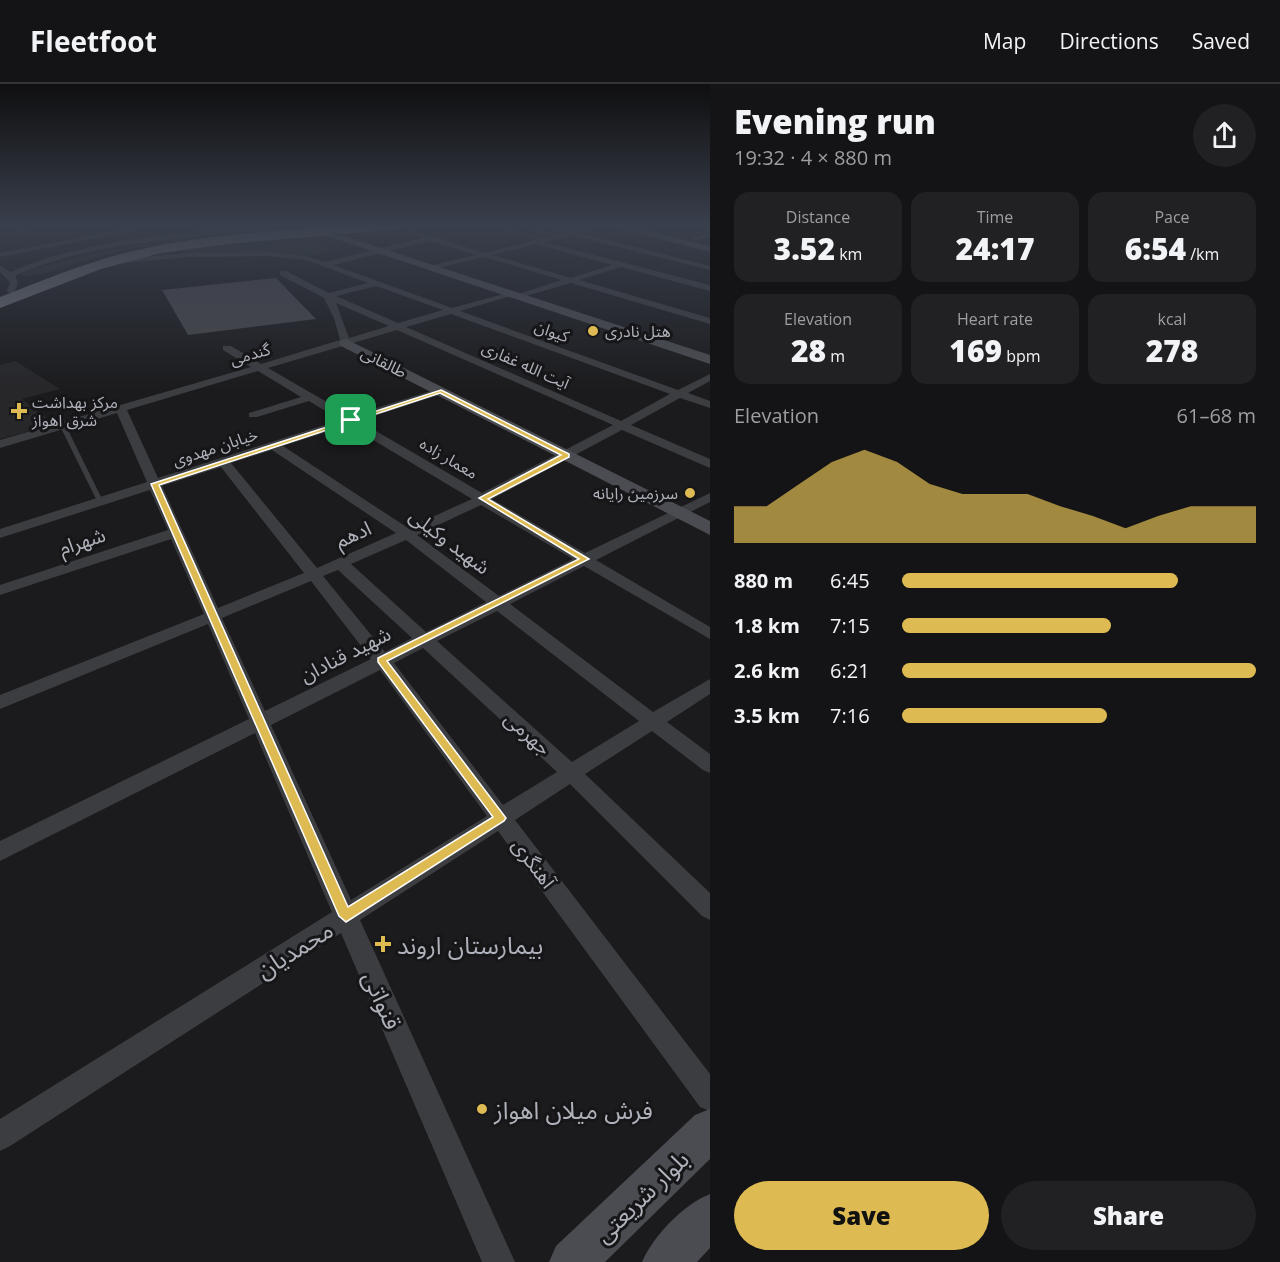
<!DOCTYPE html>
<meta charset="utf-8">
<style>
:root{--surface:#141416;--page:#212123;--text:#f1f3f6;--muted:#9d9ea1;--line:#333335;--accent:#debb52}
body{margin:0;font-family:"Open Sans","Noto Sans Arabic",sans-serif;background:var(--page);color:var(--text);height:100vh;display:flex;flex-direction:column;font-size:22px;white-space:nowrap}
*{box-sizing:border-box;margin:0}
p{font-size:20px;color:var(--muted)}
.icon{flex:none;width:33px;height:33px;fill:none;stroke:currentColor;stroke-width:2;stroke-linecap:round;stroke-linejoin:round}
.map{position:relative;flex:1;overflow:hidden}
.panel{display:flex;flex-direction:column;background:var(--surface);width:570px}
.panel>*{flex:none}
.pin{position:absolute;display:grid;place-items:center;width:51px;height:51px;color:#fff;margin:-26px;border-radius:12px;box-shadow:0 3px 9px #0006}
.round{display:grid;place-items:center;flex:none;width:63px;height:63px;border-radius:32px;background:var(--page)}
.overview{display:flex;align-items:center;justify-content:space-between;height:102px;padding:0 24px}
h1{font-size:33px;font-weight:800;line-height:45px}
.metrics{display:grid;grid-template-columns:repeat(3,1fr);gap:9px;height:102px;padding:6px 24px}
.metrics div{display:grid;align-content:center;border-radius:15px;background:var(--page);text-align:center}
.metrics b{font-size:30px;font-weight:800}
.metrics small{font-size:16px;font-weight:400}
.metrics p{font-size:16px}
.chart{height:168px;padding:12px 24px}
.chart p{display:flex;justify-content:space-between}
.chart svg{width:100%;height:108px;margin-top:6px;fill:var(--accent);opacity:.7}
.action{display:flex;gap:12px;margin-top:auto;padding:12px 24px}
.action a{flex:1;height:69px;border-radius:36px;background:var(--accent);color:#111;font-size:24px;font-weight:800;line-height:69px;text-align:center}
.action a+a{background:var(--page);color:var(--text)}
ul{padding:0 24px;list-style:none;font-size:20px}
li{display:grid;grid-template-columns:96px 72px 1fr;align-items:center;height:45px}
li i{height:15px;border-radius:8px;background:var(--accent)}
header{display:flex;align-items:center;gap:36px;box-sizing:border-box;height:84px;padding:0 30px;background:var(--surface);border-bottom:2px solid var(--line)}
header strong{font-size:28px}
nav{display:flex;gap:33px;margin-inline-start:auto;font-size:21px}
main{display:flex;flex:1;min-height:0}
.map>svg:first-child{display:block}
.built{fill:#27272a}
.green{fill:#252d27}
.building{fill:#48484d}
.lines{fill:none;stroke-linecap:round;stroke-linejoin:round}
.lane{fill:#3c3d41;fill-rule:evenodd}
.street{fill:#3c3d41;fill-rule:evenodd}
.secondary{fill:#4b4c51;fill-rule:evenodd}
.highway{fill:#696b72;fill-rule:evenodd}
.route{fill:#debb52;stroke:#fff;stroke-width:1.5;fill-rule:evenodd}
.poi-dot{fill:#debb52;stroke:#161618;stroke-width:2}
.labels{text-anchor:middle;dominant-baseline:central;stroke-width:6;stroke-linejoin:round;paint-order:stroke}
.far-street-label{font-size:16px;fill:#afb2bb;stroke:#161618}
.far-poi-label{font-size:16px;fill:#afb2bb;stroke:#161618;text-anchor:start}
.street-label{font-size:20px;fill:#afb2bb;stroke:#161618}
.near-poi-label{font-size:24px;fill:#afb2bb;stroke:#161618;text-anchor:start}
.near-street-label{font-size:24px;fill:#afb2bb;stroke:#161618}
</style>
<header>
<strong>Fleetfoot</strong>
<nav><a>Map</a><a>Directions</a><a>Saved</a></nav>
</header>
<main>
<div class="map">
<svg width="710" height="1178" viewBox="0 0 710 1178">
<rect width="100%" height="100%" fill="#1b1b1d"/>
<polygon class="built" points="15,277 60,305 22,315 55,340 0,355 0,281"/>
<g class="green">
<polygon points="279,141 295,144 207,153 121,166 43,190 21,192 23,189 39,183 82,172 162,156"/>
<polygon points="264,157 333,158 322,162 334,166 309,172 184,169 183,165"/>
</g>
<polygon class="building" points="276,194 316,235 188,251 162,206"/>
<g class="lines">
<g class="lane">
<polygon points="491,141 546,155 547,156 545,157 484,141"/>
<polygon points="518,141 561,152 562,153 560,154 512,141"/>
<polygon points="63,340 66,342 103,417 102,418 100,419 97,417 60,342"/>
</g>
<g class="street">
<polygon points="12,141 20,141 29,147 23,148"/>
<polygon points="146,141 162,141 0,173 0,169"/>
<path d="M249,141H272C255,149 220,149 199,152C138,159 71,166 15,192L18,198L15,207L11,210L7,207L10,198L0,188V182L11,188C82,156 172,151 249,141Z"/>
<path d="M406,141H412L413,146L485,169L563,149L536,141C548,141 558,145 569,146C581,148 595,141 607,141L580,149L710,182V186L571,151L544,158L710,201V207L621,183L579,196L710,234V240L571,199L515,215V211L562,196L484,173L429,186V182L476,171L429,157L333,181L452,224L511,208V212L460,227L678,306L710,290V297L688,309L710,317V324L680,314L631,341L710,375V384L622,346L492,415L585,469L710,409V418L596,476L710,543V555L584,482L510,520L653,628L710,595V610L667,638L710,670V689L703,686L652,647L585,690L710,809V836L702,832L570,700L515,736L710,990V1027L700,1023L498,747L360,836L515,1178H482L341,849L10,1062L0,1067V1035L332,828L255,649L0,777V757L249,635L208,540L0,625V611L204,530L171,455L0,511V501L168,446L150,406L0,454V445L147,398L117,329L0,364V356L251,283L223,266V262H231L261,280L340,256L334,234L324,214L280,191V187H286L329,209L368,199L306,176L267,172L190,173L121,179L117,177L118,175L190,169L267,168L307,172L325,178L422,154L408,148ZM535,160L612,181L571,194L493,171ZM376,202L443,226L398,239L336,212ZM336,219L389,242L349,254ZM451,230L670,310L621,337L406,243ZM397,246L613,341L482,409L359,337L445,309V305H437L351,332L268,284ZM258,287L301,313L249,329V333H257L309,317L340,336L158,394L127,326ZM348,341L472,415L408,444L283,362ZM272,366L396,449L317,484L231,379ZM221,383L304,489L218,524L162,402ZM481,421L573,475L499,512L417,451ZM406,456L486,518L426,548L351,480ZM338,486L412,554L385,568L323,492ZM311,497L371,575L265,627L222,534ZM497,527L639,637L572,678L437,557ZM423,564L557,688L503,721L394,579ZM380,586L487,732L351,816L271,641Z"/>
<polygon points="710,148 710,152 694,157 690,155"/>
</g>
<g class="secondary">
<polygon points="294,141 310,141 710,271 710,280"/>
<polygon points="606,141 625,141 710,162 710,168"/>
<polygon points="346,255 710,437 710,451 341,262 339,259 341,256"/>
<polygon points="710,1025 710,1075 605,1178 549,1178 556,1162 695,1031"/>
<path d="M710,1110V1164L697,1178H642C653,1152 684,1120 710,1110Z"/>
</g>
<path class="highway" d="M352,141H405L399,145L229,160L161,169L101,185L0,224V213C41,197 82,180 125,169C199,150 277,147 352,141Z"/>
</g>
<linearGradient id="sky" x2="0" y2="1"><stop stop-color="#0f0f10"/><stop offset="0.46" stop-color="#393f4c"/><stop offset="1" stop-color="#393f4c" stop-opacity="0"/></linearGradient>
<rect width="710" height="306" fill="url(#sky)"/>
<path class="route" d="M441,306L569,370V373L488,415L589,475L387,577L506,734L504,737L346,838L339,832L151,400ZM440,309L561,371L479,414L579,475L378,574V578L493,733L348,823L159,401Z"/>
<g class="poi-dot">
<circle cx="593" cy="247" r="6"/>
<path d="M16 318h6v6h6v6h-6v6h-6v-6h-6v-6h6z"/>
<circle cx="690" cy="409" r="6"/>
<path d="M380 851h6v6h6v6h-6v6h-6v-6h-6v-6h6z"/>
<circle cx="482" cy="1025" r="6"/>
</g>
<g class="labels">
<g class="far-street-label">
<text transform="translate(552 247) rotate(20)">کیوان</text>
<text transform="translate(250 270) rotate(-16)">گندمی</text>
<text transform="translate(384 278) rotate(27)">طالقانی</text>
<text transform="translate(526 281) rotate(24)">آیت الله غفاری</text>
<text transform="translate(215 363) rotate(-18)">خیابان مهدوی</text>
<text transform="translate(449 374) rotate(31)">معمار زاده</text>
</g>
<g class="far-poi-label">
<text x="605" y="247">هتل نادری</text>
<text x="32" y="318">مرکز بهداشت<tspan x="32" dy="18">شرق اهواز</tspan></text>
<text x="678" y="409" text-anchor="end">سرزمین رایانه</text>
</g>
<g class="street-label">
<text transform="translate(353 450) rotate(-24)">ادهم</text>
<text transform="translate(82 457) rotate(-18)">شهرام</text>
<text transform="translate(450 457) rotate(37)">شهید وکیلی</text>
<text transform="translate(345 570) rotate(-27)">شهید قنادان</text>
<text transform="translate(528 649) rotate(42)">جهرمی</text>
<text transform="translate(534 779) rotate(53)">آهنگری</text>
</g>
<g class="near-poi-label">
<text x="397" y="860">بیمارستان اروند</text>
<text x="494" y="1025">فرش میلان اهواز</text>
</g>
<g class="near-street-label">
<text transform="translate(294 865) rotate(-32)">محمدیان</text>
<text transform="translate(383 916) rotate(66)">قنواتی</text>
<text transform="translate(641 1112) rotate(-44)">بلوار شریعتی</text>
</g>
</g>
</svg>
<div class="pin" style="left:351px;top:336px;background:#1e9e55"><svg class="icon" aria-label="arrive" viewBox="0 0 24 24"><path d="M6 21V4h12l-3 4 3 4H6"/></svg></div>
</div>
<section class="panel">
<div class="overview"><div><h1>Evening run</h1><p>19:32 · 4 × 880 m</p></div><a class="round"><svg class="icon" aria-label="share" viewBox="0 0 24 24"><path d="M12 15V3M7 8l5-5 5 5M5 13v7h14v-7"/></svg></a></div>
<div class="metrics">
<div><p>Distance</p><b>3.52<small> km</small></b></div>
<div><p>Time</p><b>24:17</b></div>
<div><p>Pace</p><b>6:54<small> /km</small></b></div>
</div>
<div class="metrics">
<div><p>Elevation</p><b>28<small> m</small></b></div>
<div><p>Heart rate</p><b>169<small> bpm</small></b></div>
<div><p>kcal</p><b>278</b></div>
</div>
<div class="chart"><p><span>Elevation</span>61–68 m</p>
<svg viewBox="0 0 160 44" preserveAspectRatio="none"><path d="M0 44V29L10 29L20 20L30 11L40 6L50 11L60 20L70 24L80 24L90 24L100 29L110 33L120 38L130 33L140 29L150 29L160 29V44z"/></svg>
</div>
<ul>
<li><b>880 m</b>6:45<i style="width:78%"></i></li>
<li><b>1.8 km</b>7:15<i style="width:59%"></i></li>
<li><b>2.6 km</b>6:21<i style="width:100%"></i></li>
<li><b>3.5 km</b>7:16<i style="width:58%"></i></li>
</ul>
<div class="action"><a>Save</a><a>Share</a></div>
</section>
</main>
